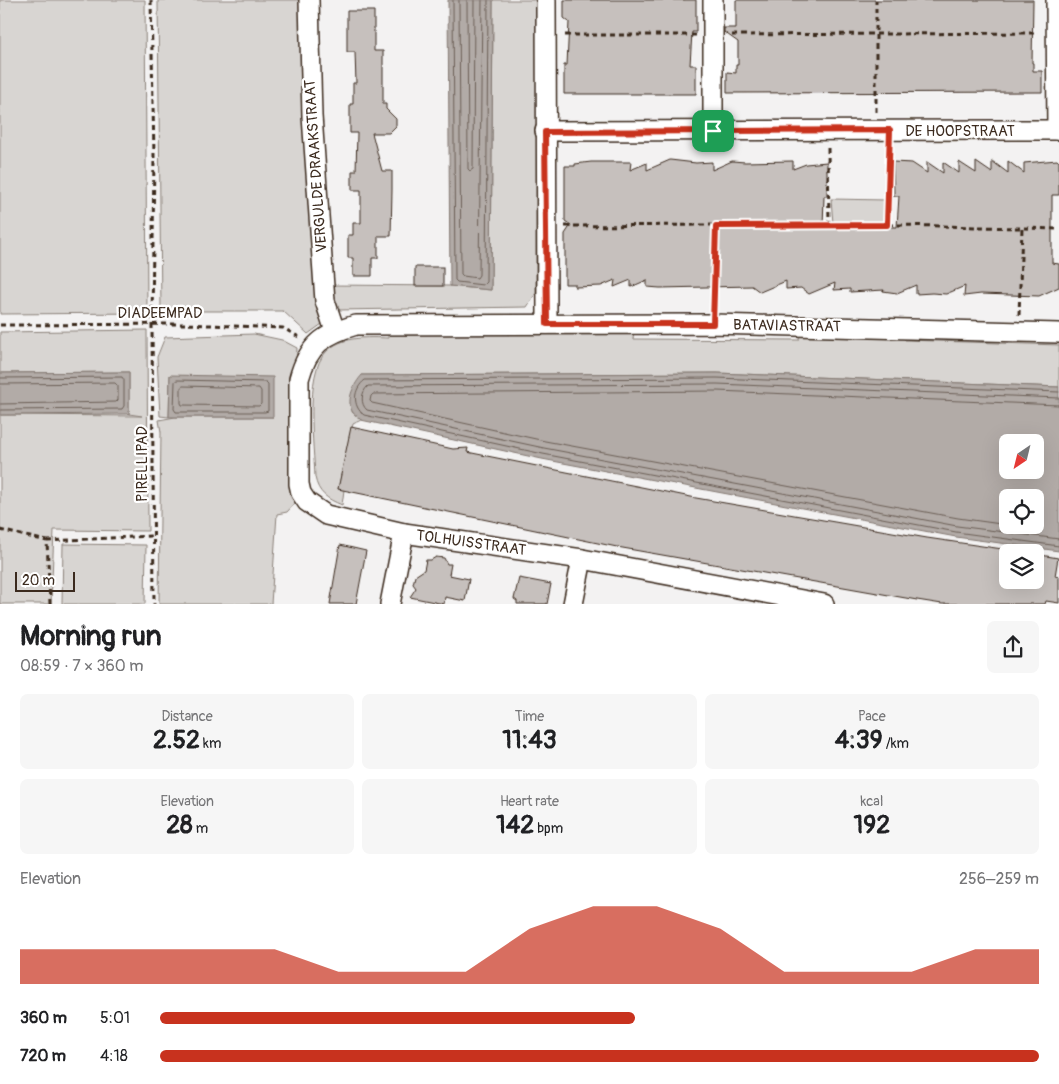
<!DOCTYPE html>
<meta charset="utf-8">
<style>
:root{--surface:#fff;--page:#f6f6f6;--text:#202124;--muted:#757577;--accent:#c8321e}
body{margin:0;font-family:Pangolin,sans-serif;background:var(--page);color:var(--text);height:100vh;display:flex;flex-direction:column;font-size:19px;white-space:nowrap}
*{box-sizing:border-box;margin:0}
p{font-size:16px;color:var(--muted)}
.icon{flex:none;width:28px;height:28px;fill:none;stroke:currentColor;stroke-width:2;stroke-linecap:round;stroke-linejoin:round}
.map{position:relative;height:604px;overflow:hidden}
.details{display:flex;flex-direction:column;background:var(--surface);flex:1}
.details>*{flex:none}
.needle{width:32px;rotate:215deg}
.tools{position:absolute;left:999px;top:434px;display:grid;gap:10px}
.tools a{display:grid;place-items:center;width:45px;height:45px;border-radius:8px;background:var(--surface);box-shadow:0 5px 20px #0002;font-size:25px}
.scale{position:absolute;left:15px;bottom:12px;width:60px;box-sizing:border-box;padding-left:5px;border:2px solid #3b2a1e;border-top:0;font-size:14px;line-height:18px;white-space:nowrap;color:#3b2a1e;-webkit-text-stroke:4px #fff;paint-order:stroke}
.pin{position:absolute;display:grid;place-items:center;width:42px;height:42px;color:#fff;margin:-21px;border-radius:10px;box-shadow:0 2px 8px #0006}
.round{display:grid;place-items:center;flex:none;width:52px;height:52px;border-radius:8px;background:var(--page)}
.overview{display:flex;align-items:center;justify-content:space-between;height:85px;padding:0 20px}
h1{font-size:28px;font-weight:700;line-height:38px}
.metrics{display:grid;grid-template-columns:repeat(3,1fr);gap:8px;height:85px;padding:5px 20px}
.metrics div{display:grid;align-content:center;border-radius:8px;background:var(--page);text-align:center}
.metrics b{font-size:25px;font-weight:700}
.metrics small{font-size:14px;font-weight:400}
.metrics p{font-size:14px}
.chart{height:140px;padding:10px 20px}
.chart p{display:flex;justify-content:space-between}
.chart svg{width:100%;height:90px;margin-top:5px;fill:var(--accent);opacity:.7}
ul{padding:0 20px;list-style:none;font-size:16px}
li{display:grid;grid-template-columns:80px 60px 1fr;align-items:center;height:38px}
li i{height:12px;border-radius:6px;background:var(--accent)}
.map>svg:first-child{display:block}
.green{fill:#d8d5d2;stroke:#8a8078}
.water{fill:#b2aba7;stroke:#827770;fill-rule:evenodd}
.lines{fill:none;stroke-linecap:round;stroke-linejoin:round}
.shore{stroke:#6b5e55;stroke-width:1}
.building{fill:#c6c0bd;stroke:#3b2a1e}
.minor-casing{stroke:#3b2a1e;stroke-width:22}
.path{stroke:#3b2a1e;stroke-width:3;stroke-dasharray:5 4;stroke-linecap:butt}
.minor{stroke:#fff;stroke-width:19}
.route-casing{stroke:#fff;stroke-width:10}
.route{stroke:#c8321e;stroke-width:6}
.labels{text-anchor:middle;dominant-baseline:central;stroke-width:4.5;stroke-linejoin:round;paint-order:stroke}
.street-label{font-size:15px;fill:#3b2a1e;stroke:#fff}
</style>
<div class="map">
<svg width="1059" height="604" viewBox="0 0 1059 604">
<rect width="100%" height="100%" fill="#f3f2f2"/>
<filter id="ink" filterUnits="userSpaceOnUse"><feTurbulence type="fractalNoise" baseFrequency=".02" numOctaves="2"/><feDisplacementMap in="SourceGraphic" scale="10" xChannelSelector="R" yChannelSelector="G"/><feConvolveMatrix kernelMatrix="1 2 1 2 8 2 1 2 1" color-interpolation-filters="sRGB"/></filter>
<g filter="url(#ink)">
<g class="green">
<polygon points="0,0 145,0 147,313 0,314"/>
<polygon points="158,0 301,0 312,261 317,266 319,304 322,324 308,334 283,311 161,311"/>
<polygon points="493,0 537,0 536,293 527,307 337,310 329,285 450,286 491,290"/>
<polygon points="831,199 886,200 885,223 833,223"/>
<polygon points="147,330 148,531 54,530 51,604 0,604 0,415 142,416 129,414 129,372 0,373 0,332"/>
<path d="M634,330L633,339L799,340L800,331L903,332L905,340L1059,345V387L717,373L362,375L352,412L361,420L353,424L338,489L344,490L342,505C327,499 318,493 315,477C314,447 304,374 326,352C341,336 368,337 388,338V332Z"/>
<polygon points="254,334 282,340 297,348 291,438 297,501 287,512 277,514 271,604 159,604 161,432 159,420 175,417 273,417 170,375 169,417 160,416 157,357 165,337"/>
<polygon points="63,544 146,545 145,604 62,604"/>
</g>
<g class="water">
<polygon points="448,0 493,0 491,290 450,286"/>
<polygon points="129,372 129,414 0,415 0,373"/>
<path d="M717,373L1059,387V551L956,537L542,459L361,420C359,417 353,414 352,411C346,399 354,384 362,375ZM1035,442V470H1008V442ZM1008,498H1035V525H1008Z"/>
<polygon points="170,375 273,377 273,417 169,417"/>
</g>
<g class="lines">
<g class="shore">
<polyline points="453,0 455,280 457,282 483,285 486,282 488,0"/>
<polyline points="459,0 461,274 463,276 477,278 479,275 482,0"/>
<polyline points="467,0 468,169 470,171 473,169 474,0"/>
<polyline points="0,378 122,377 124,380 124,406 122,409 0,410"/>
<polygon points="177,380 266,382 268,384 268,411 265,412 176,412 174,409 175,382"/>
<polyline points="0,384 115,383 118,386 118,400 116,402 0,404"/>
<polygon points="183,386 259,388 261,391 261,404 259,406 182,405 181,403 181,388"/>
<path d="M1059,392L717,378L365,380C353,389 352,406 364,415L543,454L956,532L1059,546"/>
<path d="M1059,398L717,384L368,386C361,392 360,404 367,410L544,448L957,526L1059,539"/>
<polyline points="1008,525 958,518 545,441 372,403 370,401 371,396 373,394 717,391 1059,405"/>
</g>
</g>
<g class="building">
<polygon points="564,0 696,0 696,32 692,32 690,65 696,65 696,94 564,94 564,65 567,65 569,22 564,18"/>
<polygon points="736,0 1033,0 1032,63 1033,63 1033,71 1042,71 1042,92 727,93 727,72 736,73 736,65 738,65 738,42 724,32 724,28 736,28"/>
<polygon points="347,11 374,11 374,51 383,51 383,104 386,104 386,109 396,119 396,126 389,133 372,133 382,171 392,171 392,190 391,236 378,236 378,258 372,258 372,276 353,276 353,258 348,258 348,235 353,235 353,223 361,223 361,190 352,190 352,171 356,171 357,133 350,133 350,104 353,104 353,83 356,83 355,52 347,52"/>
<polygon points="670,160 696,163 712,162 712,170 732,161 745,162 793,161 793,169 806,164 827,162 827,196 824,196 823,227 897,227 899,196 894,196 893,162 912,163 927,173 927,162 943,173 943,162 959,173 959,162 976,173 976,162 992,173 992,161 1008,173 1008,161 1024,173 1024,163 1057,160 1059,162 1059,195 1052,195 1052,263 1059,264 1059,287 1039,296 981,294 964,296 965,286 946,294 932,293 916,294 916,285 897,293 883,291 884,290 850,292 850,289 834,290 835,283 809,294 801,288 786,289 786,281 760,292 752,286 660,288 647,287 647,280 631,287 631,280 614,287 615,280 601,286 575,287 575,284 565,284 565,234 571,225 565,221 565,166 575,166 575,164 591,162 631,162 630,170 647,163 647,170"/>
<rect x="415" y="267" width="28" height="19"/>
<polygon points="351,427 453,449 468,448 467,452 696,498 927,538 1023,552 1008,552 1008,580 1035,580 1035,554 1058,558 1055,576 1059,577 1059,603 1046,601 1045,604 942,604 917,600 617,547 338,489"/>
<polygon points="340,545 366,551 356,604 330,604"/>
<polygon points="436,557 444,558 447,564 451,564 449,575 469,579 465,601 445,597 444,604 410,597 416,588 413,584 415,576 424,570 426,560 431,560"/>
<polygon points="519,578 551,584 547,604 517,604 517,601 514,599"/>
</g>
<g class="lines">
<g class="minor-casing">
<g id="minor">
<polyline points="309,0 312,116 325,301 335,331"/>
<polyline points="546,0 547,324"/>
<polyline points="713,0 713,131"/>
<polyline points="1056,0 1057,130"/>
<polyline points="545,131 1059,130"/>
<polyline points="390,604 404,533"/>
<polyline points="573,604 582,559"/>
<path d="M824,604L582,559L404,533L326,515L307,502L301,493L299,484V379C308,345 324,334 356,325L713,324L1059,333"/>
</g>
</g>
<g class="path">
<polyline points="151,0 154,156 152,324 154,604"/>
<polyline points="565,35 696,35"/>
<polyline points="732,35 1038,33"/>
<polyline points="876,112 876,0"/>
<polyline points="828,148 829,225"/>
<polyline points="887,225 889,148"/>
<polyline points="565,226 859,224 1059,229"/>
<polyline points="714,305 716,226"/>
<polyline points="1019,315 1022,228"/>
<polyline points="0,325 185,324 283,328 299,337"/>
<polyline points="0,530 47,541"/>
<polyline points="50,604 47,541 153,536"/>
</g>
<use href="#minor" class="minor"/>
</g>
</g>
<g class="lines" filter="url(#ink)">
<g class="route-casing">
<polygon id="route" points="890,130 887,225 716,226 713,324 547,324 545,132"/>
</g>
<use href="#route" class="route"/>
</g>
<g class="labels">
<g class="street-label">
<text x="960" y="131">DE HOOPSTRAAT</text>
<text transform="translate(316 166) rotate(-94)">VERGULDE DRAAKSTRAAT</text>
<text x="160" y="313">DIADEEMPAD</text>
<text transform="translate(787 326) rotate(1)">BATAVIASTRAAT</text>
<text transform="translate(142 464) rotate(-90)">PIRELLIPAD</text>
<text transform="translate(471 543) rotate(8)">TOLHUISSTRAAT</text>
</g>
</g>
</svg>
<div class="tools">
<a><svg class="needle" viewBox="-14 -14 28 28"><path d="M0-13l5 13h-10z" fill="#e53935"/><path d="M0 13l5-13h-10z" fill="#757577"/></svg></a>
<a><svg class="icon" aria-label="locate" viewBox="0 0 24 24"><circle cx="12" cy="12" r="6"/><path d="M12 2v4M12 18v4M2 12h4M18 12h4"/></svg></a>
<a><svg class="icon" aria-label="layers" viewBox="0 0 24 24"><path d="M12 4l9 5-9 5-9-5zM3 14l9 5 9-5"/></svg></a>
</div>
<div class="scale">20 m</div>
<div class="pin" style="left:713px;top:131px;background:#1e9e55"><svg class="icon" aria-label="arrive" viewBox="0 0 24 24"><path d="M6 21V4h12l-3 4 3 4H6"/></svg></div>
</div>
<section class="details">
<div class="overview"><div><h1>Morning run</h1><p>08:59 · 7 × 360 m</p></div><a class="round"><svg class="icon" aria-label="share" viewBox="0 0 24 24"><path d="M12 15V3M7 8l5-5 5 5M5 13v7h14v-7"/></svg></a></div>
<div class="metrics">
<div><p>Distance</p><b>2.52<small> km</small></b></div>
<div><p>Time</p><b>11:43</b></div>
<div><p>Pace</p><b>4:39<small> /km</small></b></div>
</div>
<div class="metrics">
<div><p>Elevation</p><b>28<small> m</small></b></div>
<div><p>Heart rate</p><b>142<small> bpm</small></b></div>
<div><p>kcal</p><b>192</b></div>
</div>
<div class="chart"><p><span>Elevation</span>256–259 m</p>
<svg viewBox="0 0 160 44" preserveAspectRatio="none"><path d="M0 44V27L10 27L20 27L30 27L40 27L50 38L60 38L70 38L80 17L90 6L100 6L110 17L120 38L130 38L140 38L150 27L160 27V44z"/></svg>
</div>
<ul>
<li><b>360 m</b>5:01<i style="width:54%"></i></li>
<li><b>720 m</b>4:18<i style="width:100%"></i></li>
</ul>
</section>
